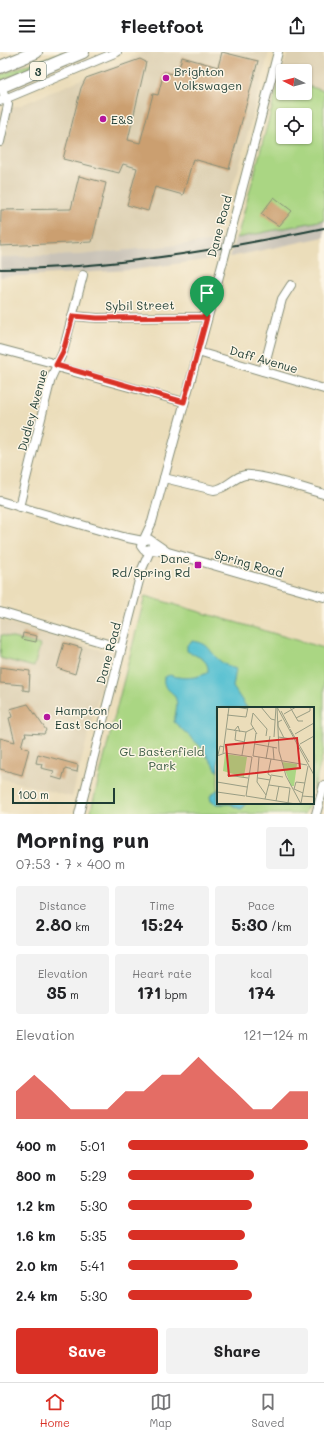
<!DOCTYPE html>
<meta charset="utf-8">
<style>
:root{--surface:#fff;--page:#f2f2f2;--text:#202124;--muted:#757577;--line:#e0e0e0;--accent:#d93025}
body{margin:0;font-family:Mali,sans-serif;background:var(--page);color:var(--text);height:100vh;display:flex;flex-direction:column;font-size:15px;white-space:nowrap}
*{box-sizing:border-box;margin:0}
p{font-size:13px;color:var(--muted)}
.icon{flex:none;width:22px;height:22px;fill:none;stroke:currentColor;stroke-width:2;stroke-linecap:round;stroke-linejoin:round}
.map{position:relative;height:762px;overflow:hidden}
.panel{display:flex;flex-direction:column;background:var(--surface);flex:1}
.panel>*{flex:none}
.needle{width:26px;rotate:276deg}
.fabs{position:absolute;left:276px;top:12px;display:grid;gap:8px}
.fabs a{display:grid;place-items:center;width:36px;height:36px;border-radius:4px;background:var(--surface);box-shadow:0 1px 3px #0004;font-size:20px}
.scale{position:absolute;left:12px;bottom:10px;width:103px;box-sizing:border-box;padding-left:4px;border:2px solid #1f3d34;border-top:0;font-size:11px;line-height:14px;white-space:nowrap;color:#1f3d34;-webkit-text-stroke:3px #fcf5e5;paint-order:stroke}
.pin{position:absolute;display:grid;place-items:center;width:34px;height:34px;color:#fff;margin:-41px -17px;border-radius:50% 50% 50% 0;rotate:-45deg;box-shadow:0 0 4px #0007}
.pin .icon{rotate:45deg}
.round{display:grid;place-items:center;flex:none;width:42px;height:42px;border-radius:4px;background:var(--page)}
.headline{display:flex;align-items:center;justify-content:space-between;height:68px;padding:0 16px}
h1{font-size:22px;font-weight:700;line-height:30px}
.stats{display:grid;grid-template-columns:repeat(3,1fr);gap:6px;height:68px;padding:4px 16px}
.stats div{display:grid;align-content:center;border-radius:4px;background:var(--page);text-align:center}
.stats b{font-size:17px;font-weight:700}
.stats small{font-size:11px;font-weight:400}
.stats p{font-size:11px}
.chart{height:112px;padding:8px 16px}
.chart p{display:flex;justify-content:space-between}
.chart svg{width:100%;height:72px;margin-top:4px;fill:var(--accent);opacity:.7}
.action{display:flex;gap:8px;margin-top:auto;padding:8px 16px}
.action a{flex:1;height:46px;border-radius:4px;background:var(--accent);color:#fff;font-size:16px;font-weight:700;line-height:46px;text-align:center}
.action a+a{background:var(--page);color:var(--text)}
ul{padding:0 16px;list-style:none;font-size:13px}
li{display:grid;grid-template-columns:64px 48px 1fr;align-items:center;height:30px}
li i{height:10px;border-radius:5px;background:var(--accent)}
header{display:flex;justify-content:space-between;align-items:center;height:52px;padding:0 16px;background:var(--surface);font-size:18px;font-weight:700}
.tabs{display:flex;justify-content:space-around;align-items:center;height:56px;border-top:1px solid var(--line);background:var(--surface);font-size:11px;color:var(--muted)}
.tabs a{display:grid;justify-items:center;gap:2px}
.tabs .active{color:var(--accent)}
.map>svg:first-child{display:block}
.built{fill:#ddd0b2}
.industrial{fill:#c9c3b8}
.green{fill:#aad683;stroke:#648a5c;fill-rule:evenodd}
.water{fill:#55c0d1;stroke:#3a7e82}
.building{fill:#cb9f70}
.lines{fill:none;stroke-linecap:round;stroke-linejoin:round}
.minor-casing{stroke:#858d77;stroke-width:10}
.highway-casing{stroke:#858d77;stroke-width:14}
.minor{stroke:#fff;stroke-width:8}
.highway{stroke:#fff;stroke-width:12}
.rail{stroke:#1f3d34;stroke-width:2}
.minor-bridge-casing{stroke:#858d77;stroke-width:10;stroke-linecap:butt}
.minor-bridge{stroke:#fff;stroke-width:8}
.route-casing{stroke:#fff;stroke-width:8}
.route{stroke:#d93025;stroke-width:5}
.poi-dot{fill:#b5179e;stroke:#fcf5e5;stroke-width:1.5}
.labels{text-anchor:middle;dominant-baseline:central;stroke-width:3;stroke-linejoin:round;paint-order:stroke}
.shield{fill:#fcf5e5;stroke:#617469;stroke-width:1}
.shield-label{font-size:11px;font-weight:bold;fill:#1f3d34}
.poi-label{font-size:12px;fill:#1f3d34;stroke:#fcf5e5;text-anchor:start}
.street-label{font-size:12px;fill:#1f3d34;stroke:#fcf5e5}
.park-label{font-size:12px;fill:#3b5c44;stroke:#fcf5e5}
.inset-road{fill:none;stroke:#999d84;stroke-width:1}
.view{fill:#d62828;fill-opacity:0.15;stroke:#d62828;stroke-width:2}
.inset-edge{fill:none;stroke:#1f3d34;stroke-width:2}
</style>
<header><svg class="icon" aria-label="menu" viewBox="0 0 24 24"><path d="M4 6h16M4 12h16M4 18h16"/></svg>Fleetfoot<svg class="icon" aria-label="share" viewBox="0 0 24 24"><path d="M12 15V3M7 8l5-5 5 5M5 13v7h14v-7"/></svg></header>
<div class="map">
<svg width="324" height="762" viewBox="0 0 324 762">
<rect width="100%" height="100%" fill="#fcf5e5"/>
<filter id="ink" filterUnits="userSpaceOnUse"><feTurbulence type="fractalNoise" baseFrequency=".025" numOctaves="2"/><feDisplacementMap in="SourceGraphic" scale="8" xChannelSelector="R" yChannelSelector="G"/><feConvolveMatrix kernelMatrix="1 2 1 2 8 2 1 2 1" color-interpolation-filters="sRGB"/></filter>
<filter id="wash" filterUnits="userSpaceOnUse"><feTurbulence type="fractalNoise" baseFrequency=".012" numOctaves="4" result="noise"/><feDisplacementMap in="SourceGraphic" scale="16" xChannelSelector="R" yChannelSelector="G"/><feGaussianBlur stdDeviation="0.9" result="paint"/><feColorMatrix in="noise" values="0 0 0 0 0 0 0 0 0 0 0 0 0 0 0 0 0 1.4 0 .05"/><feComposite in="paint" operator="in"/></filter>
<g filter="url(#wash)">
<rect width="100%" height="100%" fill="#ebddba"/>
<g class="built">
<polygon points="145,0 269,0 238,119 212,189 79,203 0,205 0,58 21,53"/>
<polygon points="288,0 324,0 324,39 305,33 305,19 283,19 283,27 280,26"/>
<polygon points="0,568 107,600 109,604 72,745 0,726"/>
</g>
<g class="industrial">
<polygon points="324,168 324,185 230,205 235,186"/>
<polygon points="224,188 219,206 131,218 0,225 0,205 79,203"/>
</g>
<g class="green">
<polygon points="62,0 62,2 0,29 0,23"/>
<path d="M280,26L283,27V41H305V33L324,39V168L237,186ZM283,63H305V85H283Z"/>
<polygon points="145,544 324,596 324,698 313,740 313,656 218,656 218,751 310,751 304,762 90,762"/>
<polygon points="1,583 40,593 34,615 0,606"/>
</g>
<g class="water">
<path d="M192,589C210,591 208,598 219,608C223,612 230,615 236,617L233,635L247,656H218V720L200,694L174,670C175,662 179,652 175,645C171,637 162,637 164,626C170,621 171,624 178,625C186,627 202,625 208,620C209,606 197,605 187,599V593Z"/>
<polygon points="218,737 218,751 246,751 243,756 240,757 230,752 215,752 211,749 210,744"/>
</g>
<g id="blocks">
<g class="building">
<polygon points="222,0 258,9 229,117 193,107 183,143 155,135 148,159 127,153 137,116 123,112 119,121 63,107 81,36 86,26 140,7 146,10 128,88 140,91 153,42 158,43 164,20 173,22 175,15 179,16 182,5 218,15"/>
<polygon points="79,124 106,131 92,190 0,194 1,158 71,157"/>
<polygon points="274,145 292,159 279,174 261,162"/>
<polygon points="23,581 37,584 36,590 22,587"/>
<polygon points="64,591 82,596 75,622 57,616"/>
<polygon points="0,615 30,619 29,639 23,638 23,633 0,631"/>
<polygon points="28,652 46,678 44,682 25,681 26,684 24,684 21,695 29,697 22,723 0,717 0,686 15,690 9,666 12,665 10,657"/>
<polygon points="38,702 78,713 77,720 65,717 62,728 52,725 54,719 41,716 42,712 36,711"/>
</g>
</g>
</g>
<g filter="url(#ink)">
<use href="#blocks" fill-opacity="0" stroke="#858d77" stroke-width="1"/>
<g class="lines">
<g class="minor-casing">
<g id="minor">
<polyline points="0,49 117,0"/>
<polyline points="0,90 8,53 1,34"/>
<polyline points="229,187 278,0"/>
<polyline points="73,264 97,266 207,265"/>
<polyline points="0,297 53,311 60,316 184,350"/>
<polyline points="198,300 324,337"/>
<polyline points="263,319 282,247 291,233"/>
<path d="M164,426L214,438C227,437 233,425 245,423C259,421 308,438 324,442"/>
<polyline points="0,449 123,485 143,489"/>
<polyline points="19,455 51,326 63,300 83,223"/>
<polyline points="144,487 152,470 224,206"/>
<polyline points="153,491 152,497 144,498 141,494 143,489 149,487 165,498"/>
<polyline points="151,498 168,500 324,545"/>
<polyline points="0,560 121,596"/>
<polyline points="79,762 142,517 150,499"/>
<polyline points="316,762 324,733"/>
</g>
</g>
<g class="highway-casing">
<g id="highway">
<polyline points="0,15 36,0"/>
<polyline points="0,35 83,0"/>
</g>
</g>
<use href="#minor" class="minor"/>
<use href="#highway" class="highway"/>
<path class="rail" d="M0,217C109,217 217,198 324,176"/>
<g class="minor-bridge-casing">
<polyline id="minor-bridge" points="224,206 229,187"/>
</g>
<use href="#minor-bridge" class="minor-bridge"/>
</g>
</g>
<g class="lines" filter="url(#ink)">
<g class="route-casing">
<polygon id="route" points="73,264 97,266 207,265 184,350 56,313 63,300"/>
</g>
<use href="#route" class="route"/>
</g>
<g class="poi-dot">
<circle cx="166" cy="26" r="4"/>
<circle cx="103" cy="67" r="4"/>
<rect x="194" y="509" width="8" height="8" rx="2"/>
<circle cx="47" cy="665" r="4"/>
</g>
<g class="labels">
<rect class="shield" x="30" y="10" width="16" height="18" rx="3"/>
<g class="shield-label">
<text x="38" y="19">3</text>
</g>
<g class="poi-label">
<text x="174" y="19">Brighton<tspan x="174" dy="14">Volkswagen</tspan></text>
<text x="111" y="67">E&amp;S</text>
<text x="190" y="506" text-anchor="end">Dane<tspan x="190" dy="14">Rd/Spring Rd</tspan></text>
<text x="55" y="658">Hampton<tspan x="55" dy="14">East School</tspan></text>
</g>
<g class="street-label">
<text transform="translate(219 174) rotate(-75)">Dane Road</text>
<text transform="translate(140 253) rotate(-1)">Sybil Street</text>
<text transform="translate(264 307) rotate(16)">Daff Avenue</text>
<text transform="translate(32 358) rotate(-75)">Dudley Avenue</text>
<text transform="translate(249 511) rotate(16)">Spring Road</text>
<text transform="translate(108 601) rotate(-75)">Dane Road</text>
</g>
<g class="park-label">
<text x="162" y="699">GL Basterfield<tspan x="162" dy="14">Park</tspan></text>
</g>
</g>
<g transform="translate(217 655)">
<rect width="97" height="97" fill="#ebddba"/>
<path d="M8,47L30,50L27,70L6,64ZM65,55L80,57L77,79H74Z" fill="#aad683"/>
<path class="inset-road" d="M19,0L31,2M44,0L54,12L58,13M60,0L97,68M60,0L62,44L69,69L84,97M73,0L81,14H86M64,4L73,21M67,7L79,0M10,8L29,10L31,0M79,11L93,4V0M65,13L61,15V19L67,31M10,22L29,25L37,21M73,22L92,55M17,24L21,19L23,25M19,24L18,33L28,35M40,27L34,17L36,6L50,22L49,29M78,27L97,16M57,30L59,0M61,30L76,32M38,37L60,41M83,37L97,29M56,40L57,53M6,46L12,0M1,48L3,39L7,40M25,48L29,25M0,49L8,46L35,50M36,49L90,58M36,49L39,26M42,50L40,75L49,88M49,52L53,29M10,68L31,71M54,68L66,70M41,71L53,73M0,75L30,80M52,78L73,81L71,96M0,85L28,89M86,86L77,82L79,75L88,76M29,89L79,97M29,89L35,50M85,89L97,90M48,92L54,69L51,67L54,52M59,94L62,79M84,96L91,59"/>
<path class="view" d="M80,31L83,61L12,69L9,38Z"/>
<rect width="97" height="97" class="inset-edge"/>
</g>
</svg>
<div class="fabs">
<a><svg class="needle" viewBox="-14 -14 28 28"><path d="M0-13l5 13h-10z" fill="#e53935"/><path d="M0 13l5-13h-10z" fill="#757577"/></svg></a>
<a><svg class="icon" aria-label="locate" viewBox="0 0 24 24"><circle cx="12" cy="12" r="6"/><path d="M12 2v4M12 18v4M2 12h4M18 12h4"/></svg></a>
</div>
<div class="scale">100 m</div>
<div class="pin" style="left:207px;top:265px;background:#1e9e55"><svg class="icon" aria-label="arrive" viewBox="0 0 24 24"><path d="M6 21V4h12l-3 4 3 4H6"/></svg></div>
</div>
<section class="panel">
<div class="headline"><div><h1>Morning run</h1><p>07:53 · 7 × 400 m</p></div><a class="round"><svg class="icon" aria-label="share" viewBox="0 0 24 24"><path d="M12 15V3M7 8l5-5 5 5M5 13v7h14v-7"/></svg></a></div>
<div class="stats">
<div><p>Distance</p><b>2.80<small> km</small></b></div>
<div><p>Time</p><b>15:24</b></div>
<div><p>Pace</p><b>5:30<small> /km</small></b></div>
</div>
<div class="stats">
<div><p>Elevation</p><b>35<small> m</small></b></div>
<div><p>Heart rate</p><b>171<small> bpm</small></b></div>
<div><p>kcal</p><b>174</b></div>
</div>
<div class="chart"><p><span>Elevation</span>121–124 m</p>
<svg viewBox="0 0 160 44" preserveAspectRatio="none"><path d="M0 44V27L10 17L20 27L30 38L40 38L50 38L60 27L70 27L80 17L90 17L100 6L110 17L120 27L130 38L140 38L150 27L160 27V44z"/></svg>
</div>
<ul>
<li><b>400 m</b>5:01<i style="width:100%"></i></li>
<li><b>800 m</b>5:29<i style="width:70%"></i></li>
<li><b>1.2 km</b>5:30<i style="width:69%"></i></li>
<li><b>1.6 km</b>5:35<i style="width:65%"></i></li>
<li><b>2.0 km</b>5:41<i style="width:61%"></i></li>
<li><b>2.4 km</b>5:30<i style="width:69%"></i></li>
</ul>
<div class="action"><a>Save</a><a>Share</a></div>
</section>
<nav class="tabs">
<a class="active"><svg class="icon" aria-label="home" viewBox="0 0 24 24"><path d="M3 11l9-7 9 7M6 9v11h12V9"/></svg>Home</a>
<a><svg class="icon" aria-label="map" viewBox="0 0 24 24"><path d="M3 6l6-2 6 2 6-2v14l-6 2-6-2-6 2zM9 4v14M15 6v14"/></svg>Map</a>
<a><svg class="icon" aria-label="saved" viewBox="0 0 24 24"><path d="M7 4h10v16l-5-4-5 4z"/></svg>Saved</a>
</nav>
